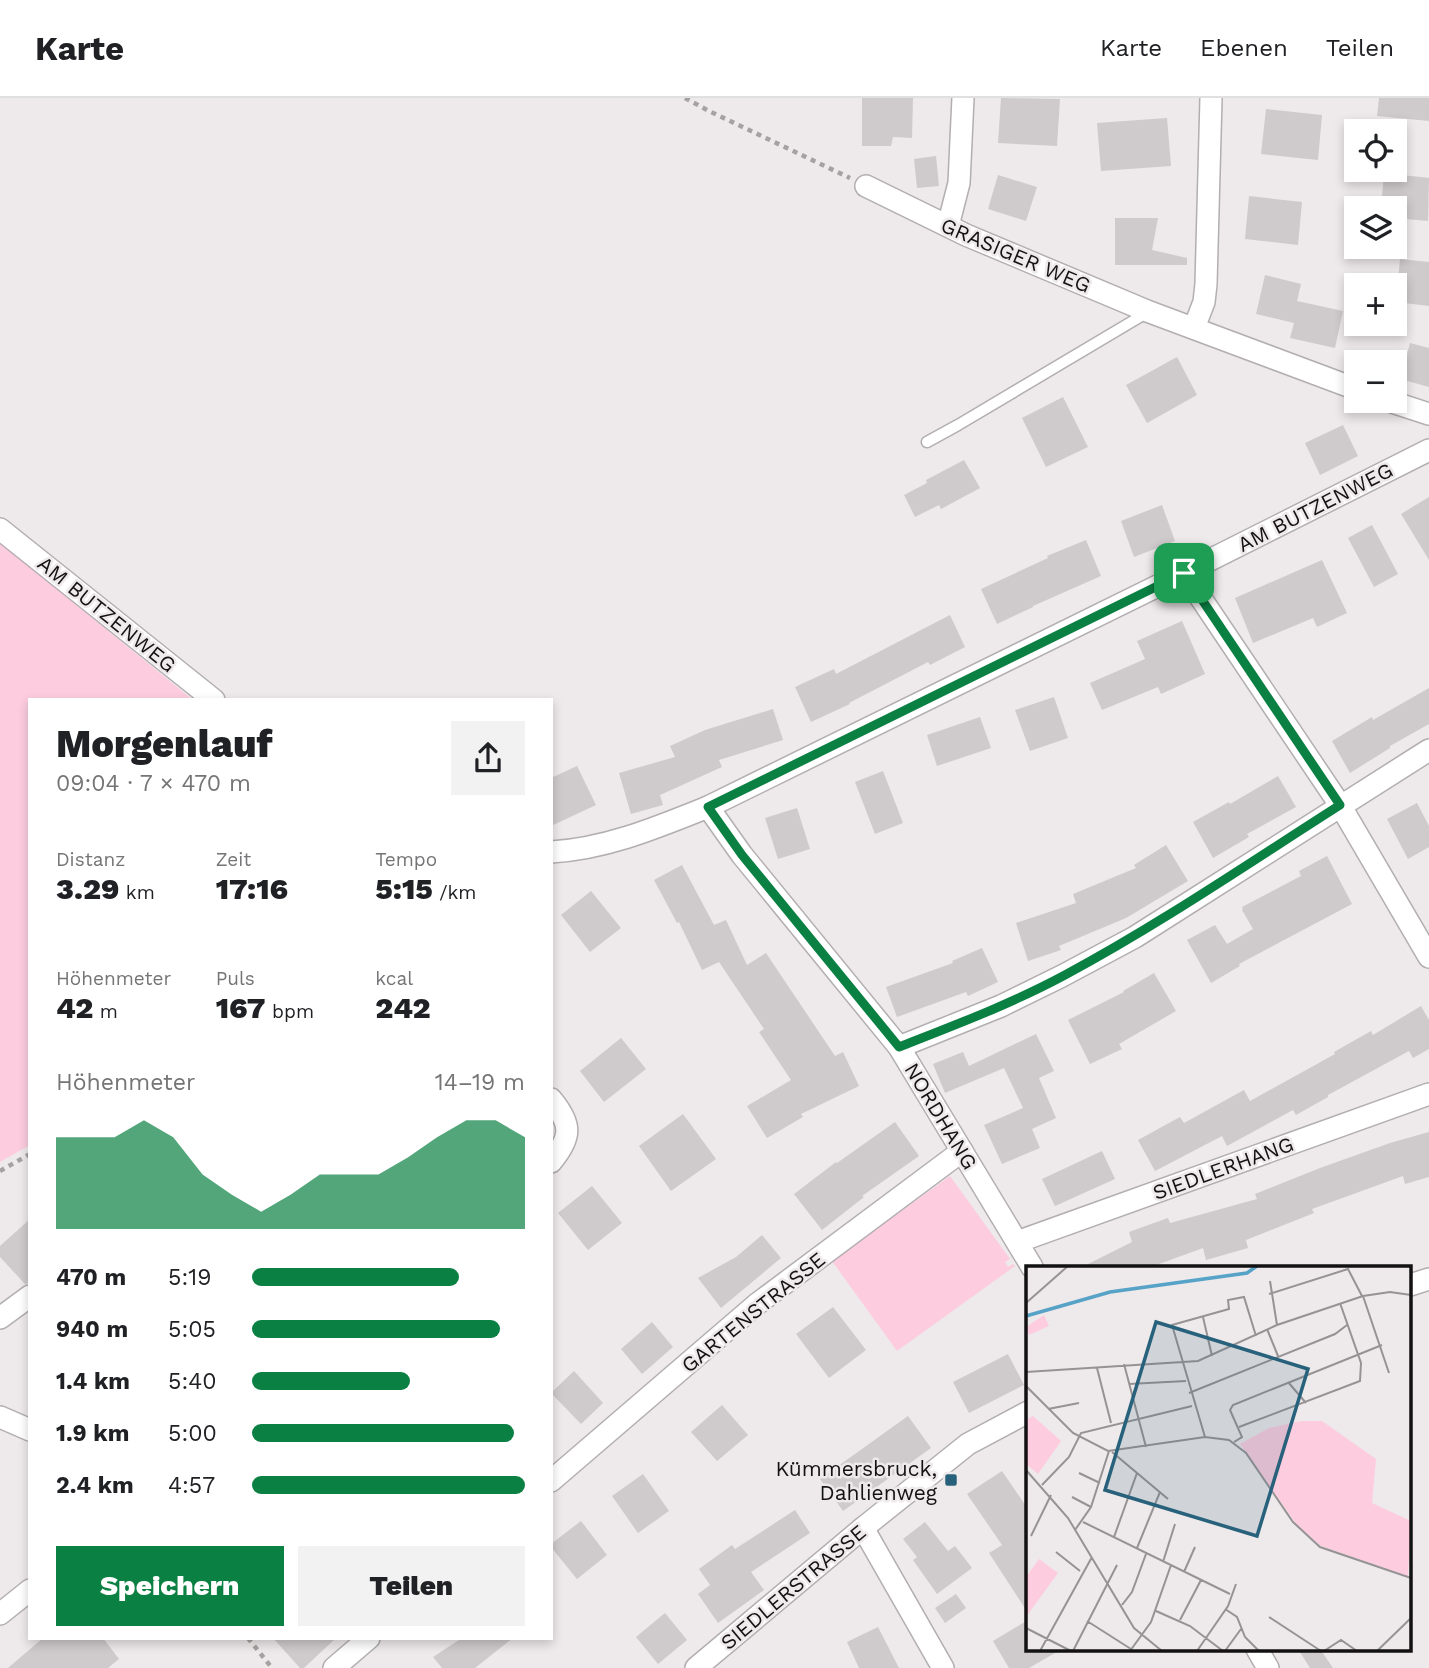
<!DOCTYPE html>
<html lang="de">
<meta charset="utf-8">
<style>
:root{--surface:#fff;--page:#f2f2f2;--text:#202124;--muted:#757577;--line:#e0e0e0;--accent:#0b8043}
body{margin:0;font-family:"Work Sans",sans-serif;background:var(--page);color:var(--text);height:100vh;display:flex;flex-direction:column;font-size:26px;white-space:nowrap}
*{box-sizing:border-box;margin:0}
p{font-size:23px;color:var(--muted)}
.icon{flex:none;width:38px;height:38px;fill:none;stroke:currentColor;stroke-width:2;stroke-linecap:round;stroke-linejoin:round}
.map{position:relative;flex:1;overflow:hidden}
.drawer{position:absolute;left:28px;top:600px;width:525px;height:942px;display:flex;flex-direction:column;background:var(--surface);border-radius:0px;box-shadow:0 4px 10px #0003}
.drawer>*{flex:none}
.controls{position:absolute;left:1344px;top:21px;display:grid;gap:14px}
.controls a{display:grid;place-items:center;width:63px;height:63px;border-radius:0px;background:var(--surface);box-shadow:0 4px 10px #0003;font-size:35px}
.pin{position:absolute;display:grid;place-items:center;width:60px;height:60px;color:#fff;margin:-30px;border-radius:14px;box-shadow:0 4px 10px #0006}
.round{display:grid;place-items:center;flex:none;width:74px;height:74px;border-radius:0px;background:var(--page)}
.head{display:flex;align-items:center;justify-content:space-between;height:119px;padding:0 28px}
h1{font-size:38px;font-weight:800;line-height:52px}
.figures{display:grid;grid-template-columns:repeat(3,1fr);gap:10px;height:119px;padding:7px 28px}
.figures div{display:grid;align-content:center}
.figures b{font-size:30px;font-weight:800}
.figures small{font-size:19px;font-weight:400}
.figures p{font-size:19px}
.chart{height:196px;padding:14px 28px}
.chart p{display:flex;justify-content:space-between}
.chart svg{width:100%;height:126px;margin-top:7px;fill:var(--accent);opacity:.7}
.action{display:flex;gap:14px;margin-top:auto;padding:14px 28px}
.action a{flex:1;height:80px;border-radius:0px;background:var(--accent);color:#fff;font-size:28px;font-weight:800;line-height:80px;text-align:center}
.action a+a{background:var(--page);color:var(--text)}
ul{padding:0 28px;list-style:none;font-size:23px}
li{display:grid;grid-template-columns:112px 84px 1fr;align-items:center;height:52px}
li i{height:18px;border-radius:9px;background:var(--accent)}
header{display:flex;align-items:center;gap:42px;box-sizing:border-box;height:98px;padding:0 35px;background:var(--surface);border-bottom:2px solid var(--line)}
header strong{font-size:33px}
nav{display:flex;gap:38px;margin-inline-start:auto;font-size:24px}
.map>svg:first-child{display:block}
.green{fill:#fdcddf}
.building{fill:#cfcacc}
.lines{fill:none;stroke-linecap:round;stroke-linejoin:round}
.lane-casing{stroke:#b3aeb0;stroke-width:13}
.street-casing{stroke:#b3aeb0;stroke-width:24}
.path{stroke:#a5a2a2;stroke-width:4.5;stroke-dasharray:5 5;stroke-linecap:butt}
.lane{stroke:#fff;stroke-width:10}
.street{stroke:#fff;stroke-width:21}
.route-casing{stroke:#fff;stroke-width:14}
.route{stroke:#0b8043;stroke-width:9}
.poi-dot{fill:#28617b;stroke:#eee9ea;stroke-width:2.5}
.labels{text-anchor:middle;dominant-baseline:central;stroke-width:5;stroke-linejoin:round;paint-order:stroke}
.street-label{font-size:21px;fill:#131212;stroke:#eee9ea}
.poi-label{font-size:21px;fill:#131212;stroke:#eee9ea;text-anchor:end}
.inset-river{fill:none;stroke:#56a3c7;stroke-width:3.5}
.inset-road{fill:none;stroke:#969394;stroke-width:2}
.view{fill:#28617b;fill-opacity:0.15;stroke:#28617b;stroke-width:3.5}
.inset-edge{fill:none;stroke:#131212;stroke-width:3.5}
</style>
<header>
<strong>Karte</strong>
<nav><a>Karte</a><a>Ebenen</a><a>Teilen</a></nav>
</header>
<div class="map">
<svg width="1429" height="1570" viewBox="0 0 1429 1570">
<rect width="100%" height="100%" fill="#eee9ea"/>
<g class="green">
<polygon points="0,445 193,602 30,602 30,1047 0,1064"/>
<polygon points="950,1078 1010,1161 1005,1164 1008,1169 1013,1166 1015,1168 897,1253 832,1163"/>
</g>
<g class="building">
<polygon points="862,0 913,0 912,40 893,39 891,48 862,48"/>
<polygon points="1001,0 1060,1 1057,48 998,45"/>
<polygon points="1379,0 1429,0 1429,23 1377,18"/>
<polygon points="1266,11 1322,17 1318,62 1261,56"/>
<polygon points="1167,20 1171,68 1101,73 1097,25"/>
<polygon points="936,58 939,88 917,90 914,61"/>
<polygon points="1384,75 1429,80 1428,123 1395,120 1395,110 1381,110"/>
<polygon points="998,77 1037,89 1026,123 988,111"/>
<polygon points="1249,98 1302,104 1298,147 1245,141"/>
<polygon points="1115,120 1158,120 1152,152 1187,160 1187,167 1115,167"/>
<polygon points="1400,161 1429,164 1429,208 1396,204"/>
<polygon points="1265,177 1301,186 1297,203 1343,213 1335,250 1290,240 1294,225 1256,216"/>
<polygon points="1410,245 1429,250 1429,289 1400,281"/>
<polygon points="1177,259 1197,297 1147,325 1126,287"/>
<polygon points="1063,299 1088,349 1046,369 1022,320"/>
<polygon points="1343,327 1358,358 1320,377 1305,345"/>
<polygon points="964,362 980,390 941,411 939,407 915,419 904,397 927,385 926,382"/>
<polygon points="1429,399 1429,462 1401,416"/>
<polygon points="1162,407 1175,443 1134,459 1121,423"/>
<polygon points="1372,427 1398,476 1374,489 1348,440"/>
<polygon points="1086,442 1101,478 1033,508 1033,509 997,526 981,491 1048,460 1047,458"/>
<polygon points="1322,462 1347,515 1317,529 1313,520 1253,545 1235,500"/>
<polygon points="950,517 965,549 930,567 928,564 849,605 850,606 811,624 795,589 834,571 836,576"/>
<polygon points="1182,523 1205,576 1161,596 1158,589 1102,612 1090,585 1145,561 1137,543"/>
<polygon points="1429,590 1429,626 1390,648 1390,650 1350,675 1332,643 1372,619 1373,622"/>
<polygon points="1054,599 1068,640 1030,653 1015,612"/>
<polygon points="773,611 783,642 719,662 722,669 660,697 663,707 631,716 619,675 675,659 670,648 705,632"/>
<polygon points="980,619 991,650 937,668 927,637"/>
<polygon points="577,668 596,707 551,728 551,680"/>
<polygon points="883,673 903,725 875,736 855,684"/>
<polygon points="1278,678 1296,709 1247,736 1249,739 1213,760 1193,724 1229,704 1230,706"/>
<polygon points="1417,705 1429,728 1429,749 1408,761 1387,721"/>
<polygon points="797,710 810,751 778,761 765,720"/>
<polygon points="1166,747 1188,783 1126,820 1059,848 1061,852 1028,863 1016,825 1076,805 1073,796 1136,770 1134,767"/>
<polygon points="1327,758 1352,806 1239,866 1240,868 1211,885 1187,842 1215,827 1227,846 1253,831 1242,812 1243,811 1242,809 1301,778 1299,773"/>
<polygon points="682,767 714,827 726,822 747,867 766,855 835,958 843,954 859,988 801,1016 803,1019 767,1040 747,1008 791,982 759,934 764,931 719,864 702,872 679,824 677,825 654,782"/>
<polygon points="591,793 621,830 590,854 561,817"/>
<polygon points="982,850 998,884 968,898 966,894 897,919 886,889 953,865 952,863"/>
<polygon points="1154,875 1176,913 1119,946 1122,951 1090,966 1068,922 1124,894 1123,893"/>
<polygon points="1421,908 1429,922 1429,951 1413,960 1409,953 1328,997 1328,999 1296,1017 1293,1012 1227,1048 1222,1038 1155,1073 1138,1042 1180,1019 1184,1025 1244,992 1250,1003 1335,956 1334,954 1371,933 1373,937"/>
<polygon points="1036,936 1054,973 1039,980 1056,1020 1032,1031 1040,1050 1002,1066 984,1027 1023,1010 1004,970 945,995 933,966 963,954 969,968"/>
<polygon points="621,940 646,971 604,1004 580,973"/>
<polygon points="683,1016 716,1061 671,1093 639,1048"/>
<polygon points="895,1024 919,1058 862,1098 864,1099 822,1132 794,1096 836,1064 837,1065"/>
<polygon points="1429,1034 1429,1079 1405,1086 1403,1078 1312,1111 1314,1115 1246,1142 1248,1150 1206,1162 1203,1150 1151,1169 1082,1169 1132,1144 1129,1134 1168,1120 1170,1125 1257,1101 1255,1096 1320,1070 1390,1045"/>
<polygon points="1102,1053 1115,1081 1055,1108 1042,1081"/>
<polygon points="592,1088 622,1125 588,1152 558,1115"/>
<polygon points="30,1121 30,1185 25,1186 0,1159 0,1148"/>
<polygon points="762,1137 781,1160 721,1210 698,1180 736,1159"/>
<polygon points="833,1209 866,1252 829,1280 796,1236"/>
<polygon points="652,1224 673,1249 642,1276 621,1251"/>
<polygon points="1008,1256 1024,1287 969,1315 953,1284"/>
<polygon points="574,1273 603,1305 581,1326 551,1295"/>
<polygon points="722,1307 748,1337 717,1363 691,1334"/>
<polygon points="908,1318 931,1350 843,1413 820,1381"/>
<polygon points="1002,1373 1028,1411 1028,1515 989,1455 1002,1447 967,1396"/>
<polygon points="643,1376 669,1413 638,1435 612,1398"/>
<polygon points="795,1412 810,1435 751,1474 764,1492 718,1525 698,1496 710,1487 699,1471 732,1447 735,1451"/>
<polygon points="581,1423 607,1457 577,1481 551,1449 551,1446"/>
<polygon points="925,1424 948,1453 955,1448 972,1470 937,1496 913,1462 917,1459 903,1441"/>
<polygon points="956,1496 966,1510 945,1525 935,1510"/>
<polygon points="665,1515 687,1542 658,1566 636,1539"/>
<polygon points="1028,1522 1028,1551 1062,1551 1029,1570 1009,1570 993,1543"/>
<polygon points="878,1529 899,1570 859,1570 847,1544"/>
<polygon points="43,1540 103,1540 119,1561 108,1570 8,1570"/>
<polygon points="273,1540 336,1540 304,1570 300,1570"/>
<polygon points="462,1540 513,1540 475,1570 442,1570 433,1559"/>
<polygon points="1298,1551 1320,1551 1333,1570 1310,1570"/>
</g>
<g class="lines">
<g class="lane-casing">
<polyline id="lane" points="927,344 958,327 1138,220 1147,213"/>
</g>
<g class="street-casing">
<g id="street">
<polyline points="866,88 966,137 1147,213 1356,291"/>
<polyline points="948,128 959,85 963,0"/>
<polyline points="1194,230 1204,204 1206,186 1211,0"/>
<polyline points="1389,303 1429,316"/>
<polyline points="0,431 214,602"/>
<polyline points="1184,475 1340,707 1429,859"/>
<polyline points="708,709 742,757 899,949 1032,1169"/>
<path d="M551,754C606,751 658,729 708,709L1184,475L1429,352"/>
<polyline points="899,949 1001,908 1062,878 1135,839 1429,652"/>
<path d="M551,1001C572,1026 572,1039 551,1064"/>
<polyline points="1017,1144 1429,996"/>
<polyline points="1410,1187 1429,1181"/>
<polyline points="0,1220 30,1198"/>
<polyline points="0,1319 30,1332"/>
<polyline points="551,1383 757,1206 962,1053"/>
<polyline points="863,1430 943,1570"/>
<polyline points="0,1516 30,1492"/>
<polyline points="1257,1551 1268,1570"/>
<polyline points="334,1570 369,1540"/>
<polyline points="696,1570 863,1430 968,1346 1028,1314"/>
</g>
</g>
<g class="path">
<polyline points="685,0 709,13 850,80"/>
<polyline points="0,1073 30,1056"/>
<polyline points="248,1540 272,1570"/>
</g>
<use href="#lane" class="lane"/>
<use href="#street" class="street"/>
</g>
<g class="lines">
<g class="route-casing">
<path id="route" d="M1184,475L1340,707C1249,765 1160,826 1065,877C1011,906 955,927 899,949L742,757L708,709Z"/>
</g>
<use href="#route" class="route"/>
</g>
<rect class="poi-dot" x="944" y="1375" width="14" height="14" rx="3.5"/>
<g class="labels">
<g class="street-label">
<text transform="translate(1016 157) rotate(23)">GRASIGER WEG</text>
<text transform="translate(1315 409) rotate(-27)">AM BUTZENWEG</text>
<text transform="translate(107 516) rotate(39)">AM BUTZENWEG</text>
<text transform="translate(941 1018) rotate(59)">NORDHANG</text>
<text transform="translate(1223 1070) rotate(-20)">SIEDLERHANG</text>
<text transform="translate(753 1214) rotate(-39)">GARTENSTRASSE</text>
<text transform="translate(793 1489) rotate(-40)">SIEDLERSTRASSE</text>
</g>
<g class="poi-label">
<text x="937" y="1370">Kümmersbruck,<tspan x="937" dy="24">Dahlienweg</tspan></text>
</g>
</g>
<g transform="translate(1026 1168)">
<rect width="385" height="385" fill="#eee9ea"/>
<path d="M18,49L23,60L3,69L0,61ZM7,150L35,175L12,208L0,198V154ZM275,155H296L350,193L346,237L385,255L382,310L295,280L271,259L214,178L243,162ZM13,293L32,307L0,351V311Z" fill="#fdcddf"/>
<path class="inset-river" d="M0,50L84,26L221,7L231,0"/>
<path class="inset-road" d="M244,15L251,59M243,28L322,3L336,30M337,30L363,107M0,37L42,0M177,51L186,90M241,63L252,90M98,98L120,181M71,102L85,157M0,106L172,95L251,59L337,30L364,26L385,29M262,116L280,137M103,118L160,115M0,120L47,167L82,185L179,171L203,174L220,187L267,256L294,281L385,312M163,127L309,68L321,59M22,143L53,137M213,161L334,115L335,97L314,37M179,171L146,59L203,43L202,34L218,31L230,70M208,176L216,171L204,144L207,139L356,79M86,186L142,233M0,204L42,252L108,362L136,385M53,207L74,217M16,219L43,191L55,167L166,140M46,231L65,241M57,256L204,328M49,264L65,241L83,185M5,270L25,229M88,271L111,207M111,282L134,226M30,286L54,305M137,296L149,258M158,306L169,281M96,339L106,326L120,288M199,343L211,351L219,371L233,385M130,345L164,360L197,385M243,351L295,385M154,354L175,314M61,355L105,383M0,362L45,385M14,385L66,291M47,385L91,299M104,385L125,356L145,299M171,385L202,340L210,318M199,385L215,363M298,385L315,374L331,385M351,385L385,352"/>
<path class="view" d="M130,56L282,103L231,270L79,224Z"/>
<rect width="385" height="385" class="inset-edge"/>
</g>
</svg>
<div class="controls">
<a><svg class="icon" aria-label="locate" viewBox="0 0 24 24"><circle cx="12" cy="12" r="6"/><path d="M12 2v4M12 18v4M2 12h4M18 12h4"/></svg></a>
<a><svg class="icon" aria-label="layers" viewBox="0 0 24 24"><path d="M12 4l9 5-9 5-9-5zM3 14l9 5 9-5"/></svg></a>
<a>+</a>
<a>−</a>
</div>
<div class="pin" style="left:1184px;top:475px;background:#1e9e55"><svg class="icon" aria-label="arrive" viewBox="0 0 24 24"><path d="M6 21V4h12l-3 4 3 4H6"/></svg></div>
<section class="drawer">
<div class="head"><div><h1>Morgenlauf</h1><p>09:04 · 7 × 470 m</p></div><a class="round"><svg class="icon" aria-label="share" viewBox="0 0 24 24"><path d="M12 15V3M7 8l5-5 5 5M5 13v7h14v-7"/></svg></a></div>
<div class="figures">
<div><p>Distanz</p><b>3.29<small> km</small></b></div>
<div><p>Zeit</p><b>17:16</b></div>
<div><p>Tempo</p><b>5:15<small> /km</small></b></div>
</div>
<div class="figures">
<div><p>Höhenmeter</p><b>42<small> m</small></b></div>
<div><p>Puls</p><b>167<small> bpm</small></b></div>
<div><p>kcal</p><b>242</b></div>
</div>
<div class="chart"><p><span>Höhenmeter</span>14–19 m</p>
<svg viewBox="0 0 160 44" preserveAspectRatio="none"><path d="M0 44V12L10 12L20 12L30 6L40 12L50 25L60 32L70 38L80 32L90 25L100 25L110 25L120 19L130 12L140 6L150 6L160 12V44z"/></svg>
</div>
<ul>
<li><b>470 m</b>5:19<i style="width:76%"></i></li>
<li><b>940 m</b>5:05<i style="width:91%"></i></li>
<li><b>1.4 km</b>5:40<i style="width:58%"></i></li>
<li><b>1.9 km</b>5:00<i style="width:96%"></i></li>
<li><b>2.4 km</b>4:57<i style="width:100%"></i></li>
</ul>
<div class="action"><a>Speichern</a><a>Teilen</a></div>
</section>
</div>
